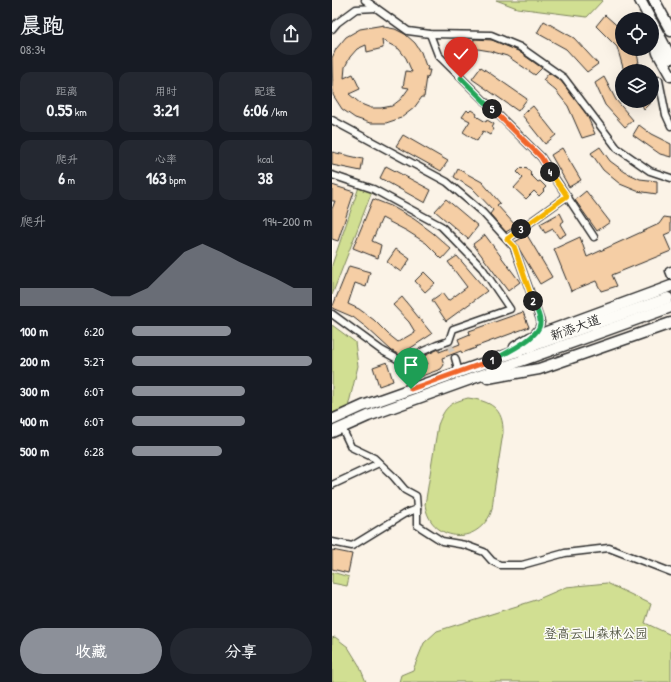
<!DOCTYPE html>
<html lang="zh">
<meta charset="utf-8">
<style>
:root{--surface:#171b24;--page:#242831;--text:#f1f3f6;--muted:#9ea1a6;--accent:#8c9099}
body{margin:0;font-family:"Patrick Hand","LXGW WenKai TC",sans-serif;background:var(--page);color:var(--text);height:100vh;display:flex;flex-direction:column;font-size:15px;white-space:nowrap}
*{box-sizing:border-box;margin:0}
p{font-size:13px;color:var(--muted)}
.icon{flex:none;width:22px;height:22px;fill:none;stroke:currentColor;stroke-width:2;stroke-linecap:round;stroke-linejoin:round}
.map{position:relative;flex:1;overflow:hidden}
.sheet{display:flex;flex-direction:column;background:var(--surface);width:332px}
.sheet>*{flex:none}
.fabs{position:absolute;left:283px;top:12px;display:grid;gap:8px}
.fabs a{display:grid;place-items:center;width:44px;height:44px;border-radius:50%;background:var(--surface);box-shadow:0 4px 16px #0002;font-size:20px}
.pin{position:absolute;display:grid;place-items:center;width:34px;height:34px;color:#fff;margin:-41px -17px;border-radius:50% 50% 50% 0;rotate:-45deg;box-shadow:0 0 4px #0007}
.pin .icon{rotate:45deg}
.km{position:absolute;width:20px;height:20px;margin:-10px;border-radius:50%;background:#222;color:#fff;font-size:11px;line-height:20px;text-align:center}
.round{display:grid;place-items:center;flex:none;width:42px;height:42px;border-radius:21px;background:var(--page)}
.head{display:flex;align-items:center;justify-content:space-between;height:68px;padding:0 20px}
h1{font-size:22px;font-weight:700;line-height:30px}
.metrics{display:grid;grid-template-columns:repeat(3,1fr);gap:6px;height:68px;padding:4px 20px}
.metrics div{display:grid;align-content:center;border-radius:10px;background:var(--page);text-align:center}
.metrics b{font-size:17px;font-weight:700}
.metrics small{font-size:11px;font-weight:400}
.metrics p{font-size:11px}
.chart{height:112px;padding:8px 20px}
.chart p{display:flex;justify-content:space-between}
.chart svg{width:100%;height:72px;margin-top:4px;fill:var(--accent);opacity:.7}
.primary-button{display:flex;gap:8px;margin-top:auto;padding:8px 20px}
.primary-button a{flex:1;height:46px;border-radius:24px;background:var(--accent);color:#fff;font-size:16px;font-weight:700;line-height:46px;text-align:center}
.primary-button a+a{background:var(--page);color:var(--text)}
ul{padding:0 20px;list-style:none;font-size:13px}
li{display:grid;grid-template-columns:64px 48px 1fr;align-items:center;height:30px}
li i{height:10px;border-radius:5px;background:var(--accent)}
main{display:flex;flex:1;min-height:0}
.map>svg:first-child{display:block}
.green{fill:#d1df92;stroke:#7e855e}
.building{fill:#f5cea5;stroke:#2b2b2b;fill-rule:evenodd}
.lines{fill:none;stroke-linecap:round;stroke-linejoin:round}
.minor-tunnel{stroke:#d1cbc1;stroke-width:6;stroke-dasharray:6 3;stroke-linecap:butt}
.minor-casing{stroke:#2b2b2b;stroke-width:9}
.primary-casing{stroke:#2b2b2b;stroke-width:13}
.trunk-casing{stroke:#2b2b2b;stroke-width:13}
.minor{stroke:#fdfcf7;stroke-width:6}
.primary{stroke:#fdfcf7;stroke-width:10}
.trunk{stroke:#fdfcf7;stroke-width:10}
.split-1-casing{stroke:#fff;stroke-width:8}
.split-2-casing{stroke:#fff;stroke-width:8}
.split-3-casing{stroke:#fff;stroke-width:8}
.split-4-casing{stroke:#fff;stroke-width:8}
.split-5-casing{stroke:#fff;stroke-width:8}
.split-6-casing{stroke:#fff;stroke-width:8}
.split-1{stroke:#f0652b;stroke-width:5}
.split-2{stroke:#22a559;stroke-width:5}
.split-3{stroke:#f5b400;stroke-width:5}
.split-4{stroke:#f5b400;stroke-width:5}
.split-5{stroke:#f0652b;stroke-width:5}
.split-6{stroke:#22a559;stroke-width:5}
.labels{text-anchor:middle;dominant-baseline:central;stroke-width:3;stroke-linejoin:round;paint-order:stroke}
.street-label{font-size:13px;fill:#2b2b2b;stroke:#fdfcf7}
.park-label{font-size:13px;fill:#545845;stroke:#fdfcf7}
</style>
<main>
<section class="sheet">
<div class="head"><div><h1>晨跑</h1><p>08:34</p></div><a class="round"><svg class="icon" aria-label="share" viewBox="0 0 24 24"><path d="M12 15V3M7 8l5-5 5 5M5 13v7h14v-7"/></svg></a></div>
<div class="metrics">
<div><p>距离</p><b>0.55<small> km</small></b></div>
<div><p>用时</p><b>3:21</b></div>
<div><p>配速</p><b>6:06<small> /km</small></b></div>
</div>
<div class="metrics">
<div><p>爬升</p><b>6<small> m</small></b></div>
<div><p>心率</p><b>163<small> bpm</small></b></div>
<div><p>kcal</p><b>38</b></div>
</div>
<div class="chart"><p><span>爬升</span>194–200 m</p>
<svg viewBox="0 0 160 44" preserveAspectRatio="none"><path d="M0 44V33L10 33L20 33L30 33L40 33L50 38L60 38L70 33L80 22L90 11L100 6L110 11L120 17L130 22L140 27L150 33L160 33V44z"/></svg>
</div>
<ul>
<li><b>100 m</b>6:20<i style="width:55%"></i></li>
<li><b>200 m</b>5:27<i style="width:100%"></i></li>
<li><b>300 m</b>6:07<i style="width:63%"></i></li>
<li><b>400 m</b>6:07<i style="width:63%"></i></li>
<li><b>500 m</b>6:28<i style="width:50%"></i></li>
</ul>
<div class="primary-button"><a>收藏</a><a>分享</a></div>
</section>
<div class="map">
<svg width="339" height="682" viewBox="0 0 339 682">
<rect width="100%" height="100%" fill="#fbf3e7"/>
<filter id="ink" filterUnits="userSpaceOnUse"><feTurbulence type="fractalNoise" baseFrequency=".025" numOctaves="2"/><feDisplacementMap in="SourceGraphic" scale="8" xChannelSelector="R" yChannelSelector="G"/><feConvolveMatrix kernelMatrix="1 2 1 2 8 2 1 2 1" color-interpolation-filters="sRGB"/></filter>
<g filter="url(#ink)">
<g class="green">
<polygon points="164,0 271,0 255,17 185,8"/>
<polygon points="28,184 41,189 0,295 0,265"/>
<polygon points="0,325 23,342 26,366 16,407 0,413"/>
<path d="M136,398C158,401 172,408 171,433C168,452 165,472 162,491C161,498 161,509 158,515C149,532 132,540 114,533C102,528 95,518 93,505L106,425C113,407 117,403 136,398Z"/>
<polygon points="0,572 17,577 15,586 0,583"/>
<polygon points="275,583 319,604 313,623 339,635 339,682 67,682 69,675 81,670 92,643 105,631 204,600 234,587"/>
<polygon points="3,637 16,647 27,665 34,682 0,682 0,638"/>
</g>
<g class="building">
<polygon points="273,15 290,30 290,49 304,49 307,63 305,63 308,71 292,71 285,47 264,26"/>
<polygon points="212,21 242,38 266,64 255,72 234,49 205,33"/>
<path d="M52,25V27L63,29L73,34L83,43L89,52L94,66L96,67L95,70H98L96,78L95,77L92,97H90L82,108L69,118L54,123H38L23,118L10,109L1,95L0,58L4,49L14,37L28,29ZM50,40L67,49L74,58L80,72L74,71L71,87L77,88L69,99L60,106L49,108H39L29,104L17,94L28,89L21,74L12,78L13,67L18,57L25,49L34,45L35,52L51,48Z"/>
<polygon points="142,39 160,40 186,51 210,68 203,75 175,56 158,51 140,48"/>
<polygon points="149,67 195,99 186,111 140,79"/>
<polygon points="217,73 229,81 255,115 263,134 250,138 236,106 224,91 211,80"/>
<polygon points="272,77 284,100 301,120 293,127 273,105 263,83"/>
<polygon points="308,101 320,101 312,109"/>
<polygon points="201,106 224,135 213,144 190,115"/>
<polygon points="135,110 137,112 139,110 145,114 144,116 154,122 155,120 162,124 160,128 162,129 158,135 151,131 145,141 131,132 138,121 130,117"/>
<polygon points="307,125 319,134 339,144 339,157 328,154 301,135"/>
<polygon points="71,135 116,161 109,171 64,146"/>
<polygon points="268,147 278,161 293,172 308,179 325,181 325,194 305,191 288,184 271,170 259,153"/>
<polygon points="230,148 249,180 237,187 219,155"/>
<polygon points="0,152 31,159 29,171 0,165"/>
<polygon points="54,166 99,190 93,203 48,178"/>
<polygon points="190,167 192,169 194,167 199,173 198,174 206,182 208,181 214,187 211,190 212,191 207,196 202,191 194,199 182,188 191,178 185,172"/>
<polygon points="126,169 150,182 168,203 165,205 184,226 174,232 158,214 161,210 142,190 122,177"/>
<polygon points="0,185 22,192 6,241 0,239 0,209 3,201 0,201"/>
<polygon points="254,191 278,222 265,231 243,200"/>
<polygon points="41,199 59,206 82,219 101,233 119,249 110,259 94,243 75,231 50,218 40,241 49,245 46,258 21,248"/>
<polygon points="114,199 146,226 136,239 103,211"/>
<polygon points="228,213 232,221 228,224 234,234 227,238 221,229 213,233 208,224"/>
<polygon points="332,217 339,218 339,232 332,235 339,251 280,275 285,286 269,291 264,281 239,291 222,249 248,237 255,257 327,224"/>
<polygon points="153,235 188,282 176,291 141,244"/>
<polygon points="195,235 220,277 208,284 183,242"/>
<polygon points="64,249 78,259 69,272 55,262"/>
<polygon points="125,256 155,291 114,321 100,300 110,293 116,301 135,287 116,262"/>
<polygon points="17,266 38,272 34,287 23,283 16,304 27,309 42,320 56,334 66,342 83,332 77,322 61,305 70,297 100,334 68,355 60,351 35,328 21,317 0,308"/>
<polygon points="92,272 103,283 93,292 83,281"/>
<polygon points="191,312 197,327 143,347 144,348 130,353 129,351 110,358 112,365 109,369 76,381 72,372 95,364 92,356 107,349 107,352 128,344 126,339 138,334 137,331"/>
<polygon points="55,362 61,381 47,386 41,367"/>
<polygon points="0,550 20,554 16,573 0,569"/>
</g>
<g class="lines">
<polyline class="minor-tunnel" points="118,346 123,358"/>
<g class="minor-casing">
<g id="minor">
<polyline points="33,0 76,31 98,34 159,35 188,47 232,78 285,148 318,171 339,178"/>
<polyline points="0,29 5,23 24,9 44,8"/>
<polyline points="98,34 106,55 209,157 262,237"/>
<polyline points="327,80 334,115 339,126"/>
<polyline points="0,120 115,182 151,213 182,247 209,322 206,329 200,336"/>
<polyline points="0,175 41,189 109,226 150,268 178,309 121,329 117,341 105,345 69,361 49,350 0,314"/>
<polyline points="175,239 235,196"/>
<polyline points="339,270 337,271 339,276"/>
<polyline points="123,358 127,372"/>
<polyline points="10,428 19,447 42,458 61,476 73,490 84,496 85,509 85,525 110,541 133,545 152,552 160,561 168,565 190,565 233,553 277,548 339,572"/>
<polyline points="0,485 47,463"/>
<polyline points="0,542 20,546 72,514 85,509"/>
</g>
</g>
<g class="primary-casing">
<g id="primary">
<polyline points="183,347 198,338 339,286"/>
<polyline points="156,378 207,369 339,323"/>
<polyline points="0,420 31,406 336,298"/>
<polyline points="0,432 36,416 339,307"/>
</g>
</g>
<g class="trunk-casing">
<g id="trunk">
<polyline points="308,0 318,19"/>
<polyline points="322,0 339,31"/>
<polyline points="320,22 339,58"/>
<polyline points="320,32 326,53 339,76"/>
</g>
</g>
<use href="#minor" class="minor"/>
<use href="#primary" class="primary"/>
<use href="#trunk" class="trunk"/>
</g>
</g>
<g class="lines" filter="url(#ink)">
<g class="split-1-casing">
<polyline id="split-1" points="79,389 160,360"/>
</g>
<g class="split-2-casing">
<path id="split-2" d="M160,360L165,358C176,352 208,337 208,323C209,316 203,307 201,301"/>
</g>
<g class="split-3-casing">
<polyline id="split-3" points="189,229 175,239 182,246 201,301"/>
</g>
<g class="split-4-casing">
<polyline id="split-4" points="189,229 235,196 218,172"/>
</g>
<g class="split-5-casing">
<polyline id="split-5" points="160,109 209,157 218,172"/>
</g>
<g class="split-6-casing">
<polyline id="split-6" points="129,78 160,109"/>
</g>
<use href="#split-1" class="split-1"/>
<use href="#split-2" class="split-2"/>
<use href="#split-3" class="split-3"/>
<use href="#split-4" class="split-4"/>
<use href="#split-5" class="split-5"/>
<use href="#split-6" class="split-6"/>
</g>
<g class="labels">
<g class="street-label">
<text transform="translate(243 327) rotate(-20)">新添大道</text>
</g>
<g class="park-label">
<text x="264" y="633">登高云山森林公园</text>
</g>
</g>
</svg>
<div class="fabs">
<a><svg class="icon" aria-label="locate" viewBox="0 0 24 24"><circle cx="12" cy="12" r="6"/><path d="M12 2v4M12 18v4M2 12h4M18 12h4"/></svg></a>
<a><svg class="icon" aria-label="layers" viewBox="0 0 24 24"><path d="M12 4l9 5-9 5-9-5zM3 14l9 5 9-5"/></svg></a>
</div>
<div class="pin" style="left:79px;top:389px;background:#1e9e55"><svg class="icon" aria-label="arrive" viewBox="0 0 24 24"><path d="M6 21V4h12l-3 4 3 4H6"/></svg></div>
<div class="pin" style="left:129px;top:78px;background:#d93025"><svg class="icon" aria-label="check" viewBox="0 0 24 24"><path d="M5 12l5 5 9-10"/></svg></div>
<b class="km" style="left:160px;top:360px">1</b>
<b class="km" style="left:201px;top:301px">2</b>
<b class="km" style="left:189px;top:229px">3</b>
<b class="km" style="left:218px;top:172px">4</b>
<b class="km" style="left:160px;top:109px">5</b>
</div>
</main>
